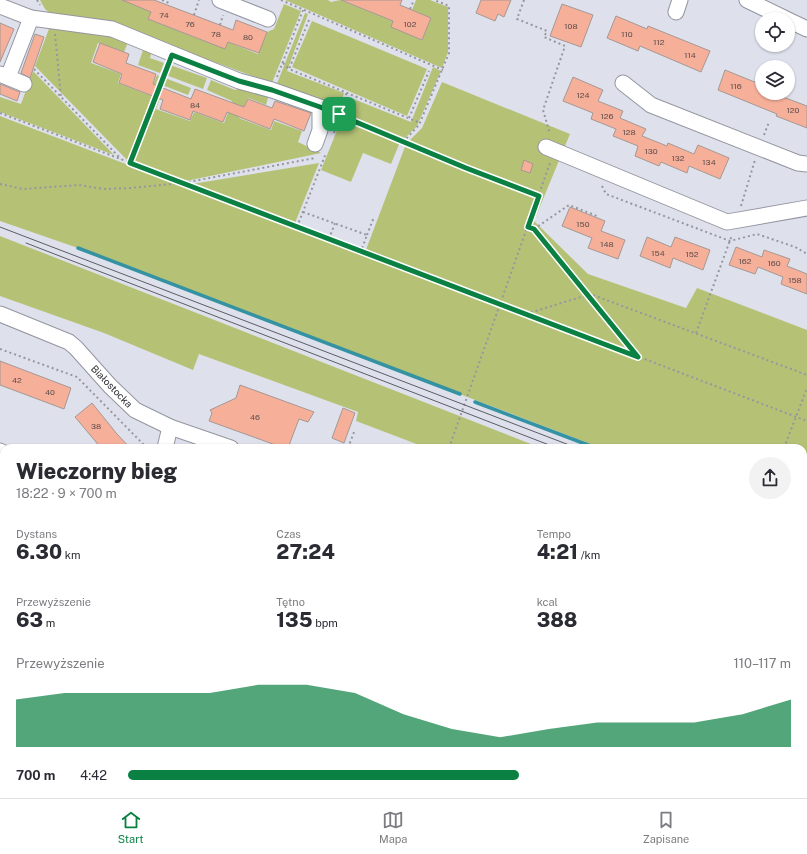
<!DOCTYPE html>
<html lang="pl">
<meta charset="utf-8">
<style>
:root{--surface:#fff;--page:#f2f2f3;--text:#2b2b33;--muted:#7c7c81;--line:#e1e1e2;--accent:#0b8043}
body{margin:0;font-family:"Public Sans",sans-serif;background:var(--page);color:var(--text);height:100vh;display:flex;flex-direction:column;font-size:15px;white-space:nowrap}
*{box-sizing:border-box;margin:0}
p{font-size:13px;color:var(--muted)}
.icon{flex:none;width:22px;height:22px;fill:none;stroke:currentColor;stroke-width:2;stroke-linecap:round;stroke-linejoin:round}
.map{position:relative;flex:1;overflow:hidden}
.sheet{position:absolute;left:0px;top:444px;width:807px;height:354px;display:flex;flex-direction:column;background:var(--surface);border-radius:12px 12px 0 0;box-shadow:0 1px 3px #0004}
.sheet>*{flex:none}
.controls{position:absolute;left:755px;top:12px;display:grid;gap:8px}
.controls a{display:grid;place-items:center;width:40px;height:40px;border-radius:50%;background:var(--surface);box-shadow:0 1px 3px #0004;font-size:20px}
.pin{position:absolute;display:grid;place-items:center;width:34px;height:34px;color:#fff;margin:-17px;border-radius:8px;box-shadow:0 2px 6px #0006}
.round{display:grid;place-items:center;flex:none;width:42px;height:42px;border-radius:21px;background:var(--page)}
.overview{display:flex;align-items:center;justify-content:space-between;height:68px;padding:0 16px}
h1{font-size:22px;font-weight:800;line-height:30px}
.figures{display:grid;grid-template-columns:repeat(3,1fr);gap:6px;height:68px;padding:4px 16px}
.figures div{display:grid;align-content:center}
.figures b{font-size:20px;font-weight:800}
.figures small{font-size:11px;font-weight:400}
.figures p{font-size:11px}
.chart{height:112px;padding:8px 16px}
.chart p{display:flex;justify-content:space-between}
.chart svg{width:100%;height:72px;margin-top:4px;fill:var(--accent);opacity:.7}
ul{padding:0 16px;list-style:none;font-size:13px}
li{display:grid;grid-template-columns:64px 48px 1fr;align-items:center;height:30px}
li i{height:10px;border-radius:5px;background:var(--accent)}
.tab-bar{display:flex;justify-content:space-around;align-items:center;height:56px;border-top:1px solid var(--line);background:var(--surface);font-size:11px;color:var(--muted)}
.tab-bar a{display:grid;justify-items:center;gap:2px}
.tab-bar .current{color:var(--accent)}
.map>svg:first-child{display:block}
.green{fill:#b5c276}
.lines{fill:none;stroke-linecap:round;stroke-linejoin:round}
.stream{stroke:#3492a2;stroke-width:3.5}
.building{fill:#f6af99;stroke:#a59894}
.minor-casing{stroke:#9396a0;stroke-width:17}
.path{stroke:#95979f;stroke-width:2;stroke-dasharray:2 3;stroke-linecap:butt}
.minor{stroke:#fff;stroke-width:15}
.tram{stroke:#5b5d63;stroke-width:1}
.route-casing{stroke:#fff;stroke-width:8}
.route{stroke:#0b8043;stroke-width:5}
.labels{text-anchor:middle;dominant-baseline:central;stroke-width:3;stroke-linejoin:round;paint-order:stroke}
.number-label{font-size:8px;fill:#5d4c4a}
.street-label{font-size:10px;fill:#2a2b2f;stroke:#fff}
</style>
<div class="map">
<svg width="807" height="798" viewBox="0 0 807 798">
<rect width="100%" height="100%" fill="#dee1ec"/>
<g class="green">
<polygon points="40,0 123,0 151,12 148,19 225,49 228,42 258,54 267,32 274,29 284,4 301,11 272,83 113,25 51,14 45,9"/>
<polygon points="285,0 328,0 331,2 340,0 393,21 391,27 422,40 431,18 412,10 416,0 430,0 448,7 448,52 442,68"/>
<polygon points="305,13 308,14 287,71 344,93 339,111 276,86"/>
<polygon points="312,21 427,69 407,116 292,67"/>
<polygon points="50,26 106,33 128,42 124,52 98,43 91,63 121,74 118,83 149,95 157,75 159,76 128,161 35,66"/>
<polygon points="144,47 152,50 150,58 164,63 160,73 138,65"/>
<polygon points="170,65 207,78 203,89 166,75"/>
<polygon points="433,67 441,71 417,126 404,139 342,113 347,99 350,101 351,98 411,122"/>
<polygon points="33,71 114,155 0,112 0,97 21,104"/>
<polygon points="165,78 191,88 188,95 162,85"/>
<polygon points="211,80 235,90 248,86 269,94 266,105 248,98 239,118 271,130 274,121 302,131 298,142 321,153 186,181 133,162 160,89 163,90 156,109 190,121 194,112 224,123 232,101 207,90"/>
<polygon points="442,82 570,134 534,221 588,274 686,308 697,288 807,330 807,528 803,526 803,448 601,448 75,247 0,221 0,116 364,255 406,144 422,128"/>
<polygon points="342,118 400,142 391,164 363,153 351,182 321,170"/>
<polygon points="319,163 295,223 192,184"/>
<polygon points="0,236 541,448 427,448 356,421 358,412 199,354 193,370 104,333 0,296"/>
<polygon points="803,552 807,553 807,598 803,597"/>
<polygon points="271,794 313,794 312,798 270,798"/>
<polygon points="372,794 401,794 412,798 370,798"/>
</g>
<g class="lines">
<g class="stream">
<polyline points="78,248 460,394"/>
<polyline points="475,402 596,448"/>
</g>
</g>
<g class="building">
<polygon points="122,0 154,0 233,30 236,20 267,32 259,53 228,42 225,49 148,19 151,12"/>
<polygon points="341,0 402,0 400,5 431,18 422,40 391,27 393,21"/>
<polygon points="481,0 511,0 504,17 498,14 495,21 476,13"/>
<polygon points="562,4 593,15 581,47 550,36"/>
<polygon points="616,16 647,29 648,26 710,51 701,72 640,46 638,51 607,38"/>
<polygon points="0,23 14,29 0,62"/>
<polygon points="35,34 44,37 30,78 21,73"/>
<polygon points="100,43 129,54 126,63 156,74 153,84 191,99 195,89 244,107 248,99 272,108 275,101 311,113 304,131 274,119 270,129 227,112 223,122 193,111 190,120 160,109 163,100 119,83 122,74 93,62"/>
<polygon points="725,70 762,85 762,93 785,93 783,97 807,106 807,128 776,116 777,114 718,90"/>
<polygon points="573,77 603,90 598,101 623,111 620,118 646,129 642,136 667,146 668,143 694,154 698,145 729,158 720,179 689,166 687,173 661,162 659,166 635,156 638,146 613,136 616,129 591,119 593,113 563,101"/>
<polygon points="0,84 20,92 17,101 0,94"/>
<polygon points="524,160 533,164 530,173 521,170"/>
<polygon points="570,207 605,221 601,231 625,240 618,259 588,248 592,238 562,226"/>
<polygon points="647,237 671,247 675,237 710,250 703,270 673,258 670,268 640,256"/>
<polygon points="736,247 762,257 764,250 790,259 787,266 807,274 807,294 781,284 783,277 758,267 755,274 729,265"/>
<polygon points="0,361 71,388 64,409 0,385"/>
<polygon points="240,385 314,412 308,422 299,419 288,448 284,448 209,421 212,413 210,410 236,398"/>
<polygon points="92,403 117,434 130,448 101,448 75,417"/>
<polygon points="343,408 355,413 344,443 332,438"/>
</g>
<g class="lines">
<g class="minor-casing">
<g id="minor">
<polyline points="220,0 268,19"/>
<polyline points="747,0 786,19"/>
<polyline points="0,6 31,18 112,29 239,81 272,90 320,107 320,130 315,144"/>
<polyline points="676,12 680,0"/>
<polyline points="788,20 807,29"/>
<polyline points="0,74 24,84"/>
<polyline points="8,77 31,18"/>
<polyline points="623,83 651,105 798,163 807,164"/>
<polyline points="546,147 727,222 807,208"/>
<polyline points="0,314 69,342 76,348 110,386 135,410 170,427 231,448"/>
<polyline points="165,448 170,427"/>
<polyline points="0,451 4,453"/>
<polyline points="0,479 4,476"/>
<polyline points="803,620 807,621"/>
<polyline points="803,654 807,655"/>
<polyline points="803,788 807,789"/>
<polyline points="413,794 424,798"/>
<polyline points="342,797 343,794"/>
</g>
</g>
<g class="path">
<polyline points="37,0 40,5"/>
<polyline points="162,0 169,3"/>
<polyline points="281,0 443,70"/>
<polyline points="524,0 517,19 547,31 544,37 565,46 543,110 550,134"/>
<polyline points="410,9 414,0"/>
<polyline points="194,15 199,0"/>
<polyline points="309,20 289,69 420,123"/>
<polyline points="220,25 223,15"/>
<polyline points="55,34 61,97"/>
<polyline points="283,63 289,69"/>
<polyline points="34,69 121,159"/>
<polyline points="277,77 303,10"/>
<polyline points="333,112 466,168 539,196"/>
<polyline points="0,113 807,421"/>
<polyline points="339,114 347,92"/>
<polyline points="409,118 429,71"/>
<polyline points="334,133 340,116"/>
<polyline points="764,135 769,122"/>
<polyline points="403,142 419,125 449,53 449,6 434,0"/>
<polyline points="130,163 168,65"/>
<polyline points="0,184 23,189 79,185 104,189 130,188 183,183 315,158"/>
<polyline points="602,186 606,194 730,241 757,234 795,247 807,254"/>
<polyline points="741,206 755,160"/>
<polyline points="303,212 367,235 361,251"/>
<polyline points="297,227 326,153"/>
<polyline points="528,227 534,229 638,357"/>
<polyline points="534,229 569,205 597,216"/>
<polyline points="367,235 374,217"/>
<polyline points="329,239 335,223"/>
<polyline points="526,314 584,296 593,295 807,375"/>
<polyline points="696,333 732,235"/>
<polyline points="0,349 77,377 147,448"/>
<polyline points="348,448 354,432"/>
<polyline points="449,448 550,163"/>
<polyline points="784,448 807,388"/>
<polyline points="0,568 4,572"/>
<polyline points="803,570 807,572"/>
<polyline points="0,658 4,660"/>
<polyline points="803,690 807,691"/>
<polyline points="0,714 4,711"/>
<polyline points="0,725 4,734"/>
<polyline points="33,794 35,798"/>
<polyline points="189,794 199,798"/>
<polyline points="450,794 453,798"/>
<polyline points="608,794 608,798"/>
<polyline points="710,794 723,798"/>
<polyline points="21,798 26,794"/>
<polyline points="101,798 102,794"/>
<polyline points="366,798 368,794"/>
<polyline points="455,798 457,794"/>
<polyline points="701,798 701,794"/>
</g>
<use href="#minor" class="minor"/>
<g class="tram">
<polyline points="0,227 577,448"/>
<polyline points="26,243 557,448"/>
<polyline points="803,536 807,537"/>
<polyline points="803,543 807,544"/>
</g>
</g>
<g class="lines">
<g class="route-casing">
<polygon id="route" points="172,55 239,81 272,90 320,107 466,168 539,196 528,227 534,229 638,357 130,163"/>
</g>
<use href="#route" class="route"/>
</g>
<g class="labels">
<g class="number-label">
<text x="164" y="15">74</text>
<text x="190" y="24">76</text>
<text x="410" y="24">102</text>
<text x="571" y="26">108</text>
<text x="216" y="34">78</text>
<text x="627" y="34">110</text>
<text x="248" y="37">80</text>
<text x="659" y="42">112</text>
<text x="690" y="55">114</text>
<text x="736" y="86">116</text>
<text x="583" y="95">124</text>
<text x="195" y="105">84</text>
<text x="793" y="110">120</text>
<text x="607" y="116">126</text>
<text x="629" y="132">128</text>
<text x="651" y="151">130</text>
<text x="678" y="158">132</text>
<text x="709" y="162">134</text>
<text x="583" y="224">150</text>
<text x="607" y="244">148</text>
<text x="658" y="253">154</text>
<text x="692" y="254">152</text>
<text x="745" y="261">162</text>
<text x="774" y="263">160</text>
<text x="795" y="280">158</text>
<text x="17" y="380">42</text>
<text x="50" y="392">40</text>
<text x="255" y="417">46</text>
<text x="96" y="426">38</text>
</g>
<g class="street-label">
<text transform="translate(112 386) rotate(46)">Białostocka</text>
</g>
</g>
</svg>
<div class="controls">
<a><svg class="icon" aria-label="locate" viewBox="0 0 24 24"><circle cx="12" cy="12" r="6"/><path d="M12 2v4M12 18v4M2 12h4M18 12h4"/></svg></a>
<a><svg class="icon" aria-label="layers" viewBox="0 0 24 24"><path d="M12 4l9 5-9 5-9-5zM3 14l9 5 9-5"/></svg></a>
</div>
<div class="pin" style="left:339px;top:114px;background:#1e9e55"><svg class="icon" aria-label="arrive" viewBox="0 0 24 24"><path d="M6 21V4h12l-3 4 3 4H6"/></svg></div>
<section class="sheet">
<div class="overview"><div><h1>Wieczorny bieg</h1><p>18:22 · 9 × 700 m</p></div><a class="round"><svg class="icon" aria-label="share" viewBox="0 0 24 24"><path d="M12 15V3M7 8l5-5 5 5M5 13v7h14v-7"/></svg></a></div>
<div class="figures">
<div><p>Dystans</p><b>6.30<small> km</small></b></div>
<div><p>Czas</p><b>27:24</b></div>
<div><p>Tempo</p><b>4:21<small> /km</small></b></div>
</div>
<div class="figures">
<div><p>Przewyższenie</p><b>63<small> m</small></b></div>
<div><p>Tętno</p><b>135<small> bpm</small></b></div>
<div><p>kcal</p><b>388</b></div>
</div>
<div class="chart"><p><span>Przewyższenie</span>110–117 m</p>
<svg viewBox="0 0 160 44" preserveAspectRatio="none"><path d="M0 44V15L10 11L20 11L30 11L40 11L50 6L60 6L70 11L80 24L90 33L100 38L110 33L120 29L130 29L140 29L150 24L160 15V44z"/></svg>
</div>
<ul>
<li><b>700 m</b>4:42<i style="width:59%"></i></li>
</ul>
</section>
</div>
<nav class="tab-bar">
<a class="current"><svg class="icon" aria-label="home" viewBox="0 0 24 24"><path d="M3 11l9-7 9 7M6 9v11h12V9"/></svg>Start</a>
<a><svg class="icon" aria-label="map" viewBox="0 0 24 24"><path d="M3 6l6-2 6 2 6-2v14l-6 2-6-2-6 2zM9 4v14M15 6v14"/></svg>Mapa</a>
<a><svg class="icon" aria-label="saved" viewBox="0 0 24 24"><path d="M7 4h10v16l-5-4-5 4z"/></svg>Zapisane</a>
</nav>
